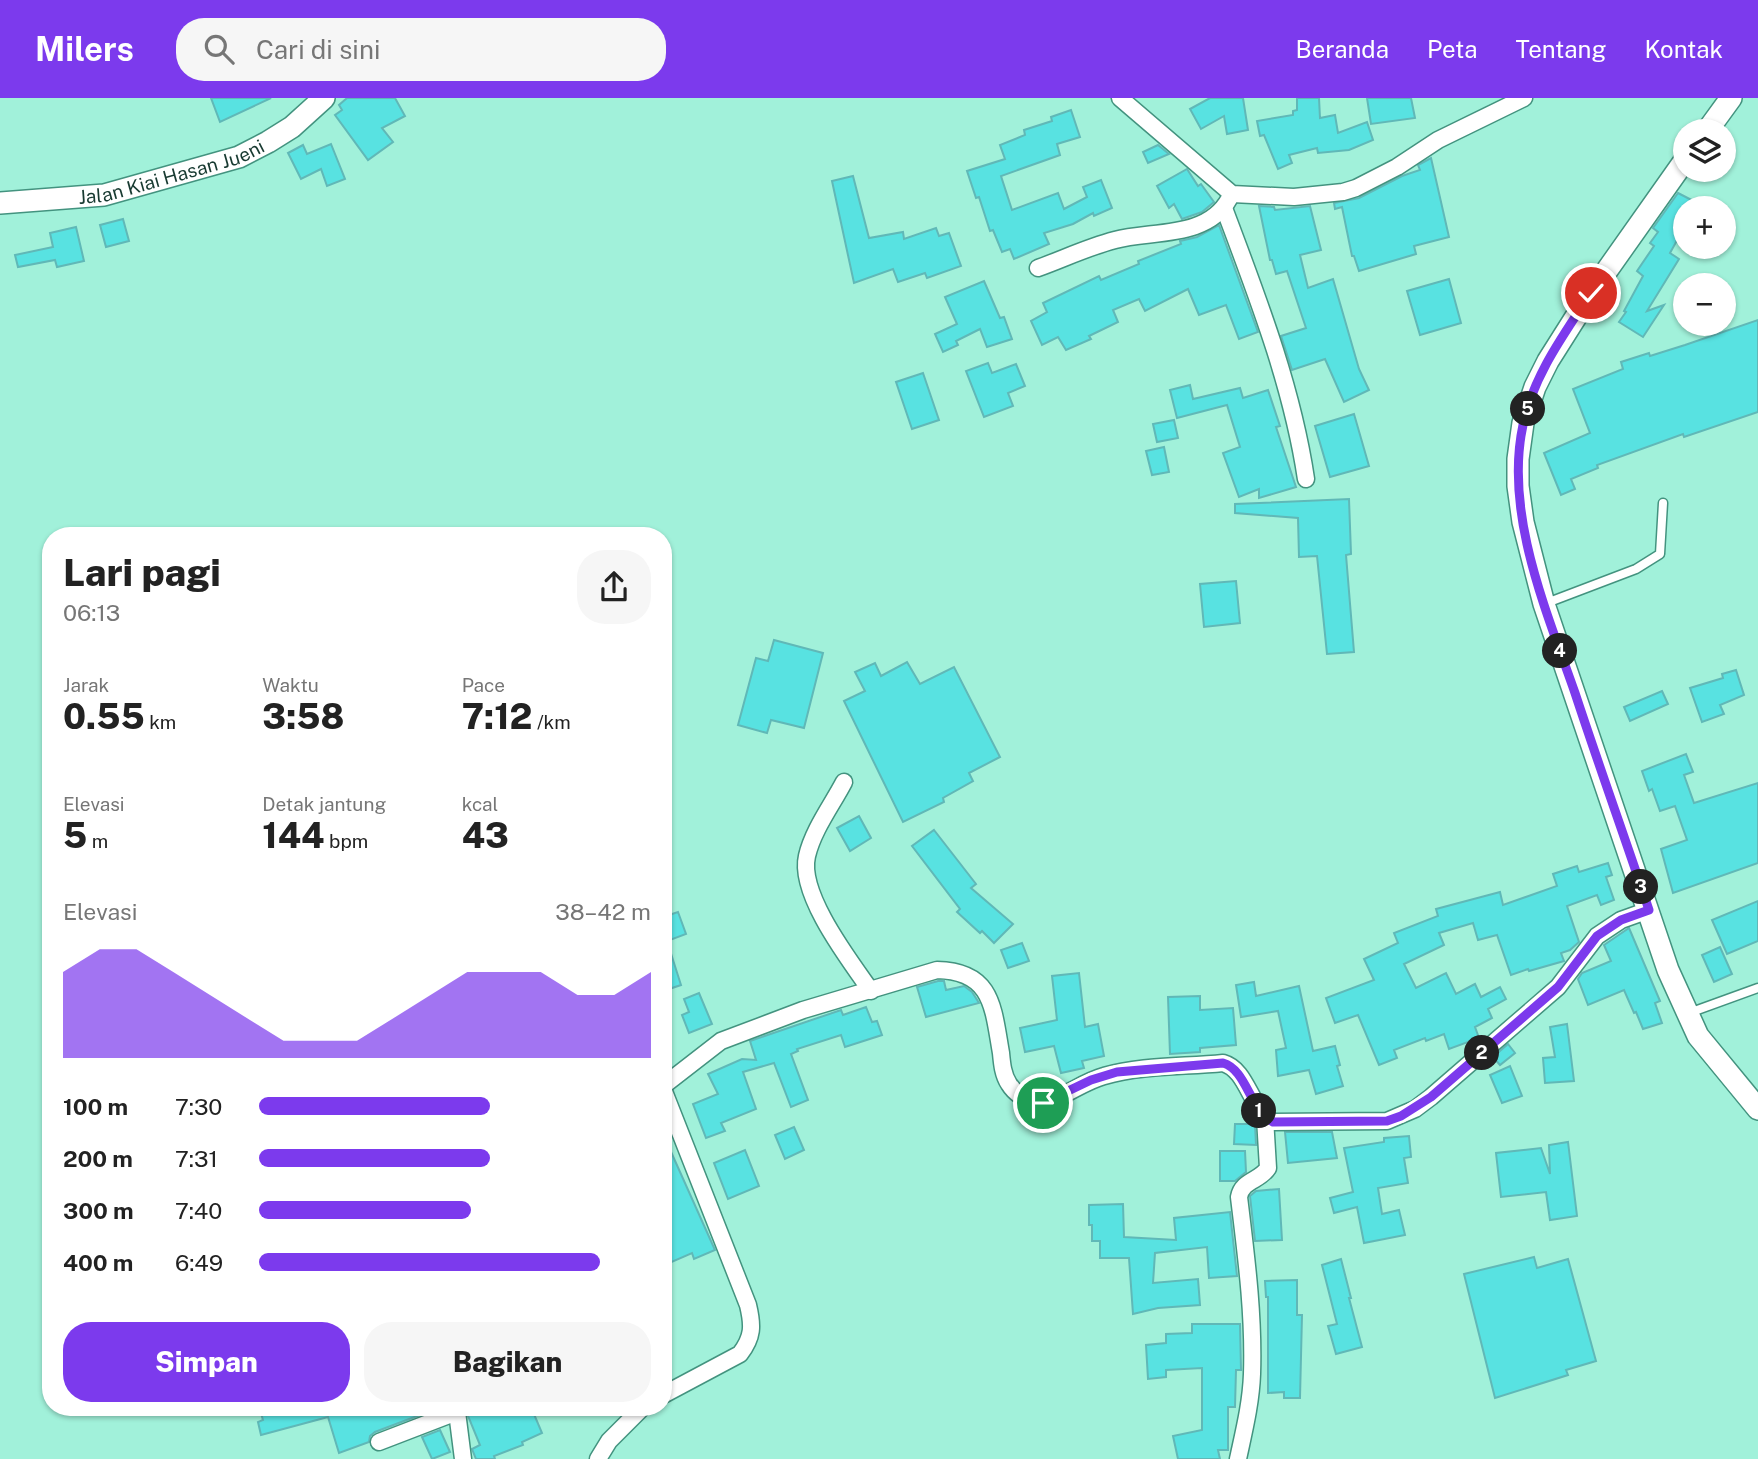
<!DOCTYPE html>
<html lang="id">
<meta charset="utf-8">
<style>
:root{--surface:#fff;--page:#f6f6f6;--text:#222;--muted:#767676;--accent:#7c3aed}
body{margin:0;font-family:"Public Sans",sans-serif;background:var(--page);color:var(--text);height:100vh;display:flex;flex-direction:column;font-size:26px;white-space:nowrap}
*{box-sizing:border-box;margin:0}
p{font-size:23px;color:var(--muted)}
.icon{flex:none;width:38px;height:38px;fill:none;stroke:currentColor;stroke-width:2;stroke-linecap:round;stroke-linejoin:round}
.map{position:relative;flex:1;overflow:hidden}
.sheet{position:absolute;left:42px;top:429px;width:630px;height:889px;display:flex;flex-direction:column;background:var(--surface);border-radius:28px;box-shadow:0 2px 5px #0004}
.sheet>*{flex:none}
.controls{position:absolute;left:1673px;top:21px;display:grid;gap:14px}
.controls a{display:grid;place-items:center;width:63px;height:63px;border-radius:50%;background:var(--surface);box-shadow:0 2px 5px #0004;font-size:35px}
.pin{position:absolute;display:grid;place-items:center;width:60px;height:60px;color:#fff;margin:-30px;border:4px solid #fff;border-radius:50%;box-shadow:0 2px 7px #0007}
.km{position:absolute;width:35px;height:35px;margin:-18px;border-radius:50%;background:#222;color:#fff;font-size:19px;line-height:35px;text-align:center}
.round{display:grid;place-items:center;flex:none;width:74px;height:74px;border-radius:28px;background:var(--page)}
.summary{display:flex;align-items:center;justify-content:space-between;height:119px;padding:0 21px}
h1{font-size:38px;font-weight:800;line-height:52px}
.stats{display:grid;grid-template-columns:repeat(3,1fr);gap:10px;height:119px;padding:7px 21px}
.stats div{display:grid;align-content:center}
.stats b{font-size:35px;font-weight:800}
.stats small{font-size:19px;font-weight:400}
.stats p{font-size:19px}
.chart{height:196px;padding:14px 21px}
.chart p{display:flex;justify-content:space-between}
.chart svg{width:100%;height:126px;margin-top:7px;fill:var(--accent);opacity:.7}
.button{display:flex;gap:14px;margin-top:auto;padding:14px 21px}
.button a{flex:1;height:80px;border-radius:28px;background:var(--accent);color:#fff;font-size:28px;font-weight:800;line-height:80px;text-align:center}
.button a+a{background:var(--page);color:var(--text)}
ul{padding:0 21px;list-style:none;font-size:23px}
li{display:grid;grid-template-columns:112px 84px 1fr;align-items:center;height:52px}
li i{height:18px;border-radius:9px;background:var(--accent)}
header{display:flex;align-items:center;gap:42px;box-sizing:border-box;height:98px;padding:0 35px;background:var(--accent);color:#fff}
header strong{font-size:33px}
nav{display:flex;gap:38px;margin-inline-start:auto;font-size:24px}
.search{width:490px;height:63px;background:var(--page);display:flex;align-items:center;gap:18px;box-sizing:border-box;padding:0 24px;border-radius:28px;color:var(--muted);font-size:26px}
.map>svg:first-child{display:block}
.building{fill:#58e2e1;stroke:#60b8b7;stroke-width:2}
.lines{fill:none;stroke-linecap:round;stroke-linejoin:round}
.lane-casing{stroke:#43937f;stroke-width:11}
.street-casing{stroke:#43937f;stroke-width:19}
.secondary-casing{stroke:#43937f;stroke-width:24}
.lane{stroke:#fff;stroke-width:8}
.street{stroke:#fff;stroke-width:16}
.secondary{stroke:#fff;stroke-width:21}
.route-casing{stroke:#fff;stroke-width:14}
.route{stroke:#7c3aed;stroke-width:9}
.labels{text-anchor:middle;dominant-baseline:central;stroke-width:5;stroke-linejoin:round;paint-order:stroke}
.street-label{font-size:19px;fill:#183a31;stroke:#a1f1da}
</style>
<header>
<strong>Milers</strong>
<div class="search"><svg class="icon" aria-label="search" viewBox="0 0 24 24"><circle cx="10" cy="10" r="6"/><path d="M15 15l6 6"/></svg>Cari di sini</div>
<nav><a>Beranda</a><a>Peta</a><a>Tentang</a><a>Kontak</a></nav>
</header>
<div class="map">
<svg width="1758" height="1361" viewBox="0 0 1758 1361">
<rect width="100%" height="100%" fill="#a1f1da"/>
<g class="building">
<polygon points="211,0 271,0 220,24"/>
<polygon points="347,0 395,0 405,18 382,30 393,44 368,62 335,17 342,12 339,7"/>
<polygon points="1210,0 1243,0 1248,32 1227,36 1224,18 1201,31 1190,11"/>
<polygon points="1297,0 1319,0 1320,20 1335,17 1338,35 1367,24 1373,42 1349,52 1318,55 1317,50 1289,57 1292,65 1278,71 1264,37 1260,38 1257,23 1293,17 1293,13 1297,12"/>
<polygon points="1367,0 1411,0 1415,20 1371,26"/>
<polygon points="1071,12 1080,39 1057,46 1060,57 1001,78 1012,112 1058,95 1064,111 1087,99 1083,89 1101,82 1112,110 1094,118 1093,115 1073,126 1044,135 1049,146 1014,161 1010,151 1002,154 993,132 990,133 979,99 976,100 967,73 1005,61 1000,47 1025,37 1024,32 1052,23 1051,19"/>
<polygon points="331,46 345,81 327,88 321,71 301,81 288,55 303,47 307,56"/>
<polygon points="1158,47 1169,56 1148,65 1143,54"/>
<polygon points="1431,60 1449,139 1414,148 1416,156 1359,173 1354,158 1352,158 1342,109 1335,111 1334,105 1359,100 1402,78 1420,72 1418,67"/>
<polygon points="1187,71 1198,88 1201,86 1214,104 1202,114 1182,121 1174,106 1169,110 1157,88"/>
<polygon points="853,78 869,140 903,134 904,141 936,130 939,138 949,135 961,168 927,180 925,175 898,184 893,171 854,185 832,83"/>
<polygon points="1678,95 1707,110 1685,110 1685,128 1670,155 1679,161 1647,213 1664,207 1643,239 1619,224 1626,214 1624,213 1643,178 1637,173 1654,148 1650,145 1658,134 1653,130"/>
<polygon points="1259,108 1274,109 1275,112 1310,108 1321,152 1300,157 1308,190 1333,181 1359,271 1369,292 1344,304 1325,261 1292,272 1281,238 1306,230 1287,173 1276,176 1272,162 1270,162"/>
<polygon points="123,121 129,143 106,149 100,127"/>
<polygon points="1219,127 1258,234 1239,241 1226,207 1199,217 1188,191 1145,213 1139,201 1113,212 1118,224 1089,238 1091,241 1066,252 1058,239 1042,247 1031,223 1047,214 1043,205 1099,178 1101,182 1139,166 1138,163 1181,146 1180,143 1197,139"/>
<polygon points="76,129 84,163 57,169 55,162 18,169 15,157 53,149 50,135"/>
<polygon points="1449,181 1461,225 1420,237 1407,193"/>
<polygon points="984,183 1000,220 1004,219 1012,241 987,249 980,231 956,243 958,247 943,254 935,236 957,226 945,199"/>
<polygon points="1758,222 1758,314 1684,339 1683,336 1597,367 1598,370 1571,381 1575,391 1561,397 1544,355 1590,335 1573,291 1623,271 1621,264 1649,255 1650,258 1685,247"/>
<polygon points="988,265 992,275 1016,266 1025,288 1008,295 1013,308 984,319 966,273"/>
<polygon points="923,275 939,322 912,331 896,284"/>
<polygon points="1190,287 1193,301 1240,290 1243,300 1268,292 1280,328 1276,329 1296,389 1259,400 1259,391 1239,399 1223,355 1240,349 1227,307 1177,320 1170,292"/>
<polygon points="1354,316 1369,368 1330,379 1315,328"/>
<polygon points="1174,322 1178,340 1157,344 1153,326"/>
<polygon points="1164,349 1169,374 1152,377 1146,353"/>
<polygon points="1349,401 1351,456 1346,457 1354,554 1327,556 1317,458 1299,459 1298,420 1235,415 1235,406"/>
<polygon points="1236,483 1240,525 1204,529 1200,486"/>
<polygon points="774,542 823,555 804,630 771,622 767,635 738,627 756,560 768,563"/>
<polygon points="907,564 920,586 954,569 1000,659 969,675 973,683 943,700 944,704 903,724 844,603 865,593 855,574 875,565 881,578"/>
<polygon points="1736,572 1744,597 1720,607 1724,616 1702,624 1690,590 1723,580 1722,576"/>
<polygon points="1662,593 1668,606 1630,623 1624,609"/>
<polygon points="1686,656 1693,674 1684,677 1694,705 1758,685 1758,765 1673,795 1661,751 1687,742 1675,708 1660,713 1652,691 1649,693 1642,673"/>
<polygon points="859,718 871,740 850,753 837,730"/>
<polygon points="934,732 976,786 971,790 1013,826 994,845 982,833 980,835 957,814 960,811 912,748"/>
<polygon points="1608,765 1612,777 1606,779 1614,802 1601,807 1597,797 1567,808 1579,844 1570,852 1561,855 1564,863 1529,873 1528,871 1511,877 1497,837 1478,842 1473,825 1439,835 1444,847 1404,866 1416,890 1446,875 1456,896 1475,886 1481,899 1500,889 1506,901 1488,911 1492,920 1475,929 1479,940 1449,951 1444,936 1426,943 1425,940 1394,952 1397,960 1379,967 1358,917 1335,925 1326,900 1374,882 1364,861 1398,845 1394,835 1438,818 1436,811 1500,794 1503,807 1557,788 1553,776 1577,768 1579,774"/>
<polygon points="1758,803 1758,843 1727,856 1712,822"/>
<polygon points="678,814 686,836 667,843 681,887 663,893 663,819"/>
<polygon points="1629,830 1660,903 1655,905 1662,925 1643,931 1636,914 1634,915 1624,892 1588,907 1578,881 1582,875 1611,863 1604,847"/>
<polygon points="1022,845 1029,863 1008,870 1001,852"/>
<polygon points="1720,849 1732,876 1714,884 1702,857"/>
<polygon points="1079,875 1085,929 1098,926 1104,958 1082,963 1084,970 1061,975 1054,948 1025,954 1020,930 1057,922 1052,878"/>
<polygon points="938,883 944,883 946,892 964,888 972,894 979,905 926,919 917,889"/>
<polygon points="1254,884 1256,898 1299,888 1313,953 1335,948 1340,967 1337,968 1343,988 1316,996 1309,972 1278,978 1276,952 1286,950 1278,913 1241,919 1236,887"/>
<polygon points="699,895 712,926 689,935 682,917 689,914 684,901"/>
<polygon points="1200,898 1200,912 1233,910 1236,947 1200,950 1200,954 1170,956 1168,899"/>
<polygon points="866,909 872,924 877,923 882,937 845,949 841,937 797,951 798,953 791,956 808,1002 791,1009 774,965 743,974 756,1011 721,1025 725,1033 706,1040 693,1006 718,996 708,976 742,961 756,962 750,943 841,912 843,917"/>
<polygon points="1567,926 1574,983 1545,985 1543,960 1555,959 1550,929"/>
<polygon points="1508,946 1515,955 1500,967 1493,959"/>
<polygon points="1510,968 1522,998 1502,1005 1490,977"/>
<polygon points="1235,1026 1255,1026 1256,1047 1234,1046"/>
<polygon points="794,1029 804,1052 785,1061 775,1037"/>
<polygon points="1285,1034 1332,1034 1337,1060 1288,1065"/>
<polygon points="663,1036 715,1152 694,1161 692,1155 667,1166 663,1157"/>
<polygon points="1409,1038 1411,1059 1404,1060 1408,1085 1378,1090 1382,1116 1399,1112 1405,1137 1364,1145 1357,1109 1334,1115 1330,1100 1353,1094 1344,1050 1384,1044 1384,1040"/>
<polygon points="1568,1044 1577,1118 1550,1122 1546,1094 1501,1099 1496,1055 1541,1050 1550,1076 1549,1047"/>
<polygon points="745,1052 759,1088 728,1101 714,1065"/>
<polygon points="1220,1053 1245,1053 1246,1074 1235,1083 1220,1083"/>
<polygon points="1279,1091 1282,1142 1255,1143 1250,1098 1256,1093"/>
<polygon points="1123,1106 1124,1139 1176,1142 1174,1120 1230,1114 1237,1178 1209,1180 1207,1149 1155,1155 1153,1185 1198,1181 1200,1207 1158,1210 1133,1216 1129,1160 1100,1160 1100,1143 1092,1143 1092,1127 1089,1127 1089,1107"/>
<polygon points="1534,1159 1537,1170 1568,1161 1596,1263 1566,1272 1568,1277 1495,1300 1464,1176"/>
<polygon points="1341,1161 1351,1200 1349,1200 1362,1249 1336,1256 1328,1228 1337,1226 1322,1167"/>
<polygon points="1297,1182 1297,1217 1302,1217 1300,1300 1284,1300 1284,1294 1268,1295 1268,1199 1266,1199 1265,1183"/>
<polygon points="1192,1226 1240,1226 1241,1272 1236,1272 1235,1309 1228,1309 1228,1352 1218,1352 1220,1361 1178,1361 1173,1338 1202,1332 1202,1270 1166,1272 1166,1279 1148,1281 1146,1247 1166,1245 1166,1236 1192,1235"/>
<polygon points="259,1309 441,1309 375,1334 370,1338 369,1344 339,1355 328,1319 261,1337 258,1324 263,1322"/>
<polygon points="482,1309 531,1309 542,1335 522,1344 523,1347 494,1358 495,1361 476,1361 472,1351 480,1347 468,1318 471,1314"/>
<polygon points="440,1332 450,1354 432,1361 422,1339"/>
</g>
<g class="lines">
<g class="lane-casing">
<g id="lane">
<polyline points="1544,506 1636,471 1660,456 1663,405"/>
<polyline points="1689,915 1758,890"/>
</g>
</g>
<g class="street-casing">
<g id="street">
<polyline points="1120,0 1232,96 1294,99 1343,94 1356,90 1397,69 1438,42 1524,0"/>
<path d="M1224,110C1257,198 1292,287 1306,381"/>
<path d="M1038,170C1063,161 1088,149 1115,142C1151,132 1207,141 1229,101"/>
<path d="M844,684C832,707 813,732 807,758C798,796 850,863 871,893"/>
<path d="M663,988L721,943L803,912L937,872C993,873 993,910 1001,955C1002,966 1003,977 1009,986C1015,996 1025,1001 1035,1006C1059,1004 1081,984 1104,978C1142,967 1184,969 1223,965C1248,972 1250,1011 1273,1024L1387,1023L1415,1011L1431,999L1558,889L1597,838L1621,822L1649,812"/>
<path d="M663,991L748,1207C753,1228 753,1239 740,1256L663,1297"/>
<polyline points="462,1309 457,1314 463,1361"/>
<polyline points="379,1344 457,1314"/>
<polyline points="598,1361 609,1343 643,1309"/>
<path d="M1238,1361C1244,1333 1251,1305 1252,1276C1254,1216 1246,1157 1239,1099C1242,1082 1260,1083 1268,1070L1265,1020"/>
</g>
</g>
<g class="secondary-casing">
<g id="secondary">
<polyline points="1707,33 1731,0"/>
<polyline points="1685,62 1591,195 1548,263 1535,289 1523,325 1518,361 1518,388 1523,424 1544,506 1668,872 1698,938 1758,1011"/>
<path id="s1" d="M0,105L104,97L239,59L268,44L292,29L324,0"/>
</g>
</g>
<use href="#lane" class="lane"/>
<use href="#street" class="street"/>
<use href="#secondary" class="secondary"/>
</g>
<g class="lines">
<g class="route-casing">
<path id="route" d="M1043,1005L1091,982L1117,974L1223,965C1247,972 1249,1011 1273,1024L1387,1023L1401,1018L1431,999L1543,902L1558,889L1597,838L1621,822L1649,812C1625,740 1599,668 1575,595C1546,512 1504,415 1523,327C1533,278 1564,236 1591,195"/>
</g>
<use href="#route" class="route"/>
</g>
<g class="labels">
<g class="street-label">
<text stroke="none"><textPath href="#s1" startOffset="175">Jalan Kiai Hasan Jueni</textPath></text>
</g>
</g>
</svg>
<div class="controls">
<a><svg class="icon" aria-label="layers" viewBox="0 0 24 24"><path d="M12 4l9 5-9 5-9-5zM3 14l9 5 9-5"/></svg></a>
<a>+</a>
<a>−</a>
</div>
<div class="pin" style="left:1043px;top:1005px;background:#1e9e55"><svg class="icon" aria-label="arrive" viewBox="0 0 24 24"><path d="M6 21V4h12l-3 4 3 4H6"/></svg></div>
<div class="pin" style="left:1591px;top:195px;background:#d93025"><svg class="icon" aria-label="check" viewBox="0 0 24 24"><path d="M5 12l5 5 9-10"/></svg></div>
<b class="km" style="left:1259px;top:1013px">1</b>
<b class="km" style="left:1482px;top:955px">2</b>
<b class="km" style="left:1641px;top:789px">3</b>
<b class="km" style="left:1560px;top:553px">4</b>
<b class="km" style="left:1528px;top:311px">5</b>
<section class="sheet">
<div class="summary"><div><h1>Lari pagi</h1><p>06:13</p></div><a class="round"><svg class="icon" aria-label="share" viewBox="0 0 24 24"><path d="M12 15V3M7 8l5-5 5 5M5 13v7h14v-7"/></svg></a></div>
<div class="stats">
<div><p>Jarak</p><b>0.55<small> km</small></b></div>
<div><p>Waktu</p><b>3:58</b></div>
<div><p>Pace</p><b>7:12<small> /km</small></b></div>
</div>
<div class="stats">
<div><p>Elevasi</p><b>5<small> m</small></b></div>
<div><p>Detak jantung</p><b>144<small> bpm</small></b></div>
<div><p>kcal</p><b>43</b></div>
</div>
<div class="chart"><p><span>Elevasi</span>38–42 m</p>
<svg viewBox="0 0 160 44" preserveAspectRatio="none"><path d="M0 44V14L10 6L20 6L30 14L40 22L50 30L60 38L70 38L80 38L90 30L100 22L110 14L120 14L130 14L140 22L150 22L160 14V44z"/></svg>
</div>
<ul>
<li><b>100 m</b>7:30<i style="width:59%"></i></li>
<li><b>200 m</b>7:31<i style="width:59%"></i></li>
<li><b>300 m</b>7:40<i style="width:54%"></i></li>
<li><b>400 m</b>6:49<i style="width:87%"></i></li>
</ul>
<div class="button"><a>Simpan</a><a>Bagikan</a></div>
</section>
</div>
